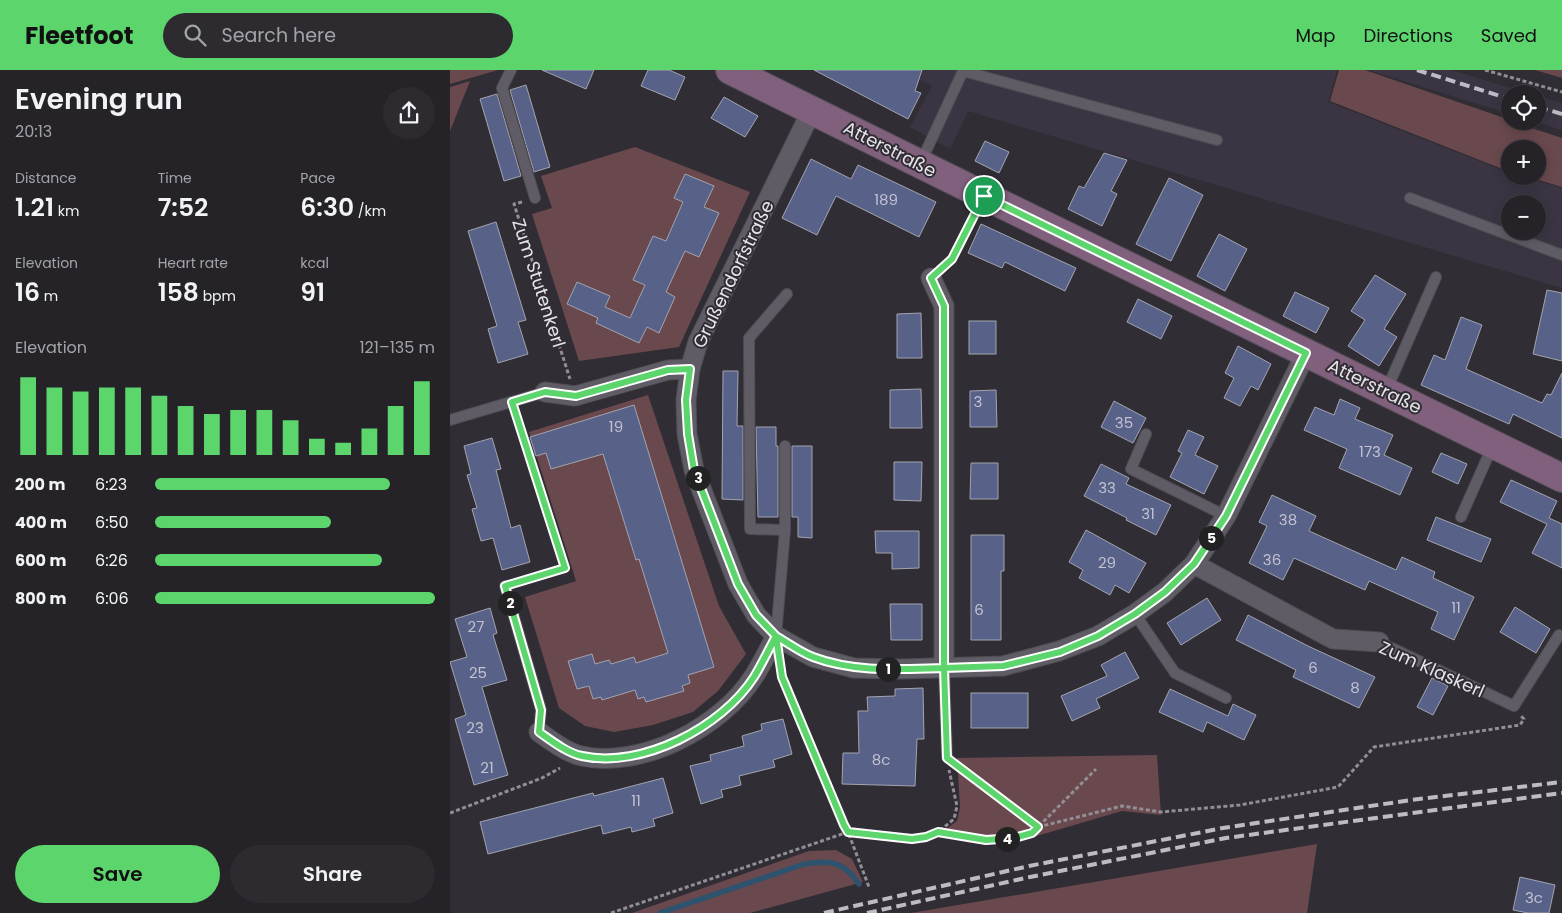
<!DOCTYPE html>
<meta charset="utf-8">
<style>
:root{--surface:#252228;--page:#2d2a30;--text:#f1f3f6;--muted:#a3a4a8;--line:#423f45;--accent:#5cd56d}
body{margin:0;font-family:Poppins,sans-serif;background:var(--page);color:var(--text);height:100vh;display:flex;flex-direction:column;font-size:19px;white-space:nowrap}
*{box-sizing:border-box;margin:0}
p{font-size:16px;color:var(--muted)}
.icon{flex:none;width:28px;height:28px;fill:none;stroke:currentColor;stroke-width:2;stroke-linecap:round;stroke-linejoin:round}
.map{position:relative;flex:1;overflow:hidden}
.panel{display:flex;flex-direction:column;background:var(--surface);width:450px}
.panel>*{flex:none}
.fabs{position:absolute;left:1051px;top:15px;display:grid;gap:10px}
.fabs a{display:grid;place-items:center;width:45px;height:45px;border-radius:50%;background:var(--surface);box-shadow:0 2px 12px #0003,0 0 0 1px var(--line);font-size:25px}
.pin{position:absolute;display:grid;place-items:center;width:42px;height:42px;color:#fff;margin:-21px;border:2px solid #fff;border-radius:50%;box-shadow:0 1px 5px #0007}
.km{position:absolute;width:25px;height:25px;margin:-12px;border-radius:50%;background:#222;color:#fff;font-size:14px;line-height:25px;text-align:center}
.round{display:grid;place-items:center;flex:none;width:52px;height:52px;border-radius:26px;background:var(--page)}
.headline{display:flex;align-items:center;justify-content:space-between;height:85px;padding:0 15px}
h1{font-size:28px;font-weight:600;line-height:38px}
.stats{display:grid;grid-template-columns:repeat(3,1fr);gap:8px;height:85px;padding:5px 15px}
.stats div{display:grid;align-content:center}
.stats b{font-size:25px;font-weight:600}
.stats small{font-size:14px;font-weight:400}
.stats p{font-size:14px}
.chart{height:140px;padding:10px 15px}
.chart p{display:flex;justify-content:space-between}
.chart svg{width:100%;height:90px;margin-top:5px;stroke:var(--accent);stroke-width:6}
.primary-button{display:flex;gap:10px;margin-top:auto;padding:10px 15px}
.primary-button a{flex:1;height:58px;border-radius:30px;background:var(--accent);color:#111;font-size:20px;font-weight:600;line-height:58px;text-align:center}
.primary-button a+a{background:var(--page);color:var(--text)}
ul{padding:0 15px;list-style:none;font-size:16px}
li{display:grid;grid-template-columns:80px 60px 1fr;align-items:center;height:38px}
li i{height:12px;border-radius:6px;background:var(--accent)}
header{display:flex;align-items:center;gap:30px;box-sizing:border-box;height:70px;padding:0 25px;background:var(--accent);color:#111}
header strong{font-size:24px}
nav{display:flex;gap:28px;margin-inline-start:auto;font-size:18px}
.search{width:350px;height:45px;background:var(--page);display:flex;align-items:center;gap:12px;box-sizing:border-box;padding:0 18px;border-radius:28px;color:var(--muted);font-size:19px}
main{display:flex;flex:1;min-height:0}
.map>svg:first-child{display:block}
.built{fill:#3b3543;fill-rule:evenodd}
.green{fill:#69494d}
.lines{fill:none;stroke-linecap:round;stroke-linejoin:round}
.stream{stroke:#2d536e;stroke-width:5.5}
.building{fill:#586188;stroke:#a2a5af}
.lane-casing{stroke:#4e4b52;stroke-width:12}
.street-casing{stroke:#4e4b52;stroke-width:21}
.secondary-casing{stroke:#4e4b52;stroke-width:30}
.path{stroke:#918e95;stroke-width:3;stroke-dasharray:4 2.5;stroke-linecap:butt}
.lane{stroke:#605c65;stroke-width:10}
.street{stroke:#605c65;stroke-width:19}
.secondary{stroke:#80607c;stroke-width:28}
.rail{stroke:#bebbc2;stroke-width:4;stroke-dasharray:10 5;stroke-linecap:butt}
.route-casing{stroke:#fff;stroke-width:10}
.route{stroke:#5cd56d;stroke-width:6}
.labels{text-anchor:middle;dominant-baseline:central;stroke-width:4;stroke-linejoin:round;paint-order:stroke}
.number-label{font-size:15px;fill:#c2c2d1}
.street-label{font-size:18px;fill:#e6e3e9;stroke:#312d35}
</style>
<header>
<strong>Fleetfoot</strong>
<div class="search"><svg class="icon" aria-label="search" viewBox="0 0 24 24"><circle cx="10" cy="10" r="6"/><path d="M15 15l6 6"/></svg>Search here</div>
<nav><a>Map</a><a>Directions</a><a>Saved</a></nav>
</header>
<main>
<section class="panel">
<div class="headline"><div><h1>Evening run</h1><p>20:13</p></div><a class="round"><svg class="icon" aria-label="share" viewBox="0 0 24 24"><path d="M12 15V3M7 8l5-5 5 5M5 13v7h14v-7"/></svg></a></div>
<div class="stats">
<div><p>Distance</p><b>1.21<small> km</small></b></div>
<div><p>Time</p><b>7:52</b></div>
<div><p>Pace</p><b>6:30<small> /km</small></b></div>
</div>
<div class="stats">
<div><p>Elevation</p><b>16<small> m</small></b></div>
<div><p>Heart rate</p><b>158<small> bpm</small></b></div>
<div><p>kcal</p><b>91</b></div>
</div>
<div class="chart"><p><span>Elevation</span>121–135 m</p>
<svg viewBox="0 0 160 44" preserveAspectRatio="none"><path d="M5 44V6M15 44V11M25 44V13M35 44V11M45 44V11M55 44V15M65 44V20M75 44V24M85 44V22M95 44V22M105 44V27M115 44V36M125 44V38M135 44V31M145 44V20M155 44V8"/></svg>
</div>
<ul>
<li><b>200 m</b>6:23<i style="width:84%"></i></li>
<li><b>400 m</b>6:50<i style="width:63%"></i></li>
<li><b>600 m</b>6:26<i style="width:81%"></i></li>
<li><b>800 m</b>6:06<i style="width:100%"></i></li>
</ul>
<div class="primary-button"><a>Save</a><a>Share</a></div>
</section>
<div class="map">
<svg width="1112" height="843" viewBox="0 0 1112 843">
<rect width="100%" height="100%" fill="#312d35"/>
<g class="built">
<path d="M450,0H887L878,32L1060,103V106H1071L1112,118V218L518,41L500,79L460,57L482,16ZM1060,134H1088V161H1060Z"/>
<polygon points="918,0 1001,0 1081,24 1060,24 1060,44"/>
<polygon points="1088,26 1112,33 1112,60 1083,51 1088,51"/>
</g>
<g class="green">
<polygon points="0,0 48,0 0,14"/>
<polygon points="889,0 915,0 1060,50 1060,51 1112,68 1112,117 1075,106 1088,106 1088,79 1060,79 1060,102 880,31"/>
<polygon points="1085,0 1112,0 1112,8"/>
<polygon points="20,11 0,61 0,17"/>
<polygon points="185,77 300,122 229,277 129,291 82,144 102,138 91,106"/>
<polygon points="198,325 269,536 296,584 268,621 243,642 203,655 164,662 135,656 109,638 75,527 126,511 79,362"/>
<polygon points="707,685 711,745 672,741 580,768 539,774 488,765 507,751 510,737 507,688"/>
<polygon points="867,774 857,843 461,843"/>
<polygon points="386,780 402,789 413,812 300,843 182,843 359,781"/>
</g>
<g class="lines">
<path class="stream" d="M210,843L354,794C381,790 393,791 409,814"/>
</g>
<g class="building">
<polygon points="92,0 144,0 136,19"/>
<polygon points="198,0 219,0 235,7 225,30 191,16"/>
<polygon points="364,0 472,0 465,21 471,23 458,49"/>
<polygon points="76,15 100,97 84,102 60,20"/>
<polygon points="47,24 71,106 54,111 30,29"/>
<polygon points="274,27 308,46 295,67 261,48"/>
<polygon points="535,71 559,82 549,103 525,91"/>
<polygon points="654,83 677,90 661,121 667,124 652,156 618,139 629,116 634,118"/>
<polygon points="361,89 401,109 408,95 486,132 469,167 386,126 367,165 332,148"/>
<polygon points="235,104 264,116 254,137 269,143 249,187 235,181 216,222 225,227 209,263 197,257 189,273 146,253 148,248 117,234 127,212 160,226 155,237 180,248 195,215 183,210 203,166 216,171 233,132 224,128"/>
<polygon points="719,108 753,125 721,191 686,174"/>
<polygon points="46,152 76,250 68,252 78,284 48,293 38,259 47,256 18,161"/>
<polygon points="531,154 626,198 615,221 555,192 552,198 518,183"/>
<polygon points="769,164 797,179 775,221 747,206"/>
<polygon points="925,205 956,224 934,259 947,267 929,296 898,276 915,250 901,241"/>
<polygon points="1097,220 1112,223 1112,291 1083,284"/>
<polygon points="845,222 879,238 866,263 833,246"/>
<polygon points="688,229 722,246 711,269 677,252"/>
<polygon points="471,243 472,288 447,288 447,244"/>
<polygon points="1011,247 1032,255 1016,299 1092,333 1097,324 1101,325 1112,303 1112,368 1063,344 1059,354 971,315 984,285 995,290"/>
<rect x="519" y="251" width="27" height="33"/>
<polygon points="788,276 821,294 808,320 801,316 790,336 774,328 784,308 775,303"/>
<polygon points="273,301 288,301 287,356 293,356 293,430 272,429"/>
<polygon points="471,319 472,358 440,358 440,320"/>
<polygon points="546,320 547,357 520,357 520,321"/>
<polygon points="890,329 910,338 905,349 943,365 934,385 962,398 950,425 889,398 897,379 854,360 865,337 884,345"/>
<polygon points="664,331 696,348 683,373 651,357"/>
<polygon points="184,335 264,597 238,605 240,613 232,616 234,621 196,632 194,627 188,629 185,620 152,630 151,627 143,629 139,616 127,619 118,591 142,584 145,594 159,590 161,594 184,587 186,593 218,583 189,489 186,490 153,384 101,399 96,383 86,386 80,367"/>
<polygon points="306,357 326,357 326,376 328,376 328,447 308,447"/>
<polygon points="738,360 754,367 745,385 768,396 754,424 720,407 732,383 728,381"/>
<polygon points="42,368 51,399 46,400 61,458 70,455 80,492 52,500 43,468 31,471 22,439 27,438 17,405 21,404 14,376"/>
<polygon points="342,376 362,376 362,468 348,467 348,447 342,447"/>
<polygon points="991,383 1017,394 1008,414 982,402"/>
<polygon points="444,392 472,392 471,431 444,430"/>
<polygon points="521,393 548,393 548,429 520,429"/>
<polygon points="651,394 679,408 676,414 721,435 706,465 676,450 677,448 634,426"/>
<polygon points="1061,410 1107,431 1099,448 1112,454 1112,498 1082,483 1097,454 1050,432"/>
<polygon points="822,425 866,446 859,461 946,500 952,487 985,502 983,508 1024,527 1004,570 981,559 988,542 919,511 915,520 844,488 833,510 799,493 817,456 809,452"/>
<polygon points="986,447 1041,469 1031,492 977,470"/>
<polygon points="636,460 696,493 679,523 665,515 660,525 629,508 633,500 619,492"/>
<polygon points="425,461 469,461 469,498 442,499 442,483 426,483"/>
<polygon points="521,465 554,465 554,501 551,501 551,570 521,570"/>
<polygon points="757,528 771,550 731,575 717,553"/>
<polygon points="440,534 472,534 472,570 441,570"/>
<polygon points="1065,537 1100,559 1086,583 1050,562"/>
<polygon points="40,538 47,563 43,565 57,610 32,617 58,705 24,715 5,649 16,645 0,592 17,587 5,549"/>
<polygon points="798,545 858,576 925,607 909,638 843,607 846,600 786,570"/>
<polygon points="675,582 689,608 646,629 650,638 622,651 611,626 657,606 651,595"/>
<polygon points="982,608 998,616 983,645 967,637"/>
<polygon points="473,618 474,669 467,669 465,716 392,714 393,683 409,683 408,641 418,641 417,627 445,626 445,619"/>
<polygon points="720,619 778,646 783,634 806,645 794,670 757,652 753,662 709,642"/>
<rect x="521" y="623" width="57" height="35"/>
<polygon points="333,649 342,684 323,690 325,697 289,706 291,715 271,720 273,727 251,734 240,696 261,691 260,685 294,676 292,666 312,660 311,654"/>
<polygon points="213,708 223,743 203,749 205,756 182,762 181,757 153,764 151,755 38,784 30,752 143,723 144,726"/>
<polygon points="1070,807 1105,815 1099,843 1078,843 1063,840"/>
</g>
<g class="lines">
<g class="lane-casing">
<g id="lane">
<polyline points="61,0 52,18 85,128"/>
<polyline points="471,92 513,1 767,70"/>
<polyline points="960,128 1112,185"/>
<polyline points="936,321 986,207"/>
<polyline points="0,350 95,322"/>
<polyline points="696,364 681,399 776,446"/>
<polyline points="1011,447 1043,375"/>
<polyline points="335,460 300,459 299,268 337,224"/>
<polyline points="55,516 91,640 89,662"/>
<polyline points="685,544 725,603 776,628"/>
<polyline points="326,566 335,460 335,376"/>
<polyline points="929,572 1064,636 1109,565"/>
<polyline points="494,598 497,687"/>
</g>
</g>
<g class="street-casing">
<g id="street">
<polyline points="362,40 248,272 240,299 236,330 237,364 244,400 288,514 306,545 326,566 363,587 404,598 450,599 553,596 609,581 648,566 685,544 715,522 744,494 776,446 856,283"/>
<polyline points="481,208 494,236 494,598"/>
<polyline points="95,322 125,326 218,300 240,299"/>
<polyline points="744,494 883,569 929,572"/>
<path d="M89,662C102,671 117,683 132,686C192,699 272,657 304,606C312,594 319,579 326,566"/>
</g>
</g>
<g class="secondary-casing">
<polyline id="secondary" points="280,0 535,126 1112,408"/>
</g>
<g class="path">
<polyline points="1035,0 1112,22"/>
<polyline points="72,132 64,134 120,309"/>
<polyline points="494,196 502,189 524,146"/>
<polyline points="66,344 115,498 67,513"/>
<polyline points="330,596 332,607 394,755 398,762 419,817"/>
<polyline points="506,695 588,757 646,699"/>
<polyline points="0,743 92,708 110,698"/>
<path d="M488,762C516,767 566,780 588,757L672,736L711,742L790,735L888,717L924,677L1070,655L1074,649L1071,646"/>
<polyline points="161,843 398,762 463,769 476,767 488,762 504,749 507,736 499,700"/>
</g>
<use href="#lane" class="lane"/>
<use href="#street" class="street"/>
<use href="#secondary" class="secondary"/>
<g class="rail">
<polyline points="967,0 1060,29"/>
<polyline points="1088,37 1112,44"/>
<polyline points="374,843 579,796 773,758 961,730 1112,712"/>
<polyline points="417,843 580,807 776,768 1112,723"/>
</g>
</g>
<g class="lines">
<g class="route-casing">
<path id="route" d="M534,126L502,189L481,208L494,236V598C451,599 405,603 363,587C350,582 338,573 326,566C319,579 312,594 304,607C272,657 192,699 132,686C117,683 102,671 89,662L91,640L55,516L115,498L62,332L95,322L126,326L218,300L240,299L236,330L238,364L244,400L288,514L306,545L326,566L332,607L394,755L398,762L462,769L476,767L488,762L536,770L564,768L582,763L588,757L497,688L494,598L553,596L610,582L648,566L685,544L715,522L744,494L776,446L856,283L534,126"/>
</g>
<use href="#route" class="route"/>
</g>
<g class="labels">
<g class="number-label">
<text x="436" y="129">189</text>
<text x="528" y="331">3</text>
<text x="674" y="352">35</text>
<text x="166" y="356">19</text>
<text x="920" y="381">173</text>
<text x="657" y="417">33</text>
<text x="698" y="443">31</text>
<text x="838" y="449">38</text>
<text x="822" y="489">36</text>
<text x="657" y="492">29</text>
<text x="1006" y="537">11</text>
<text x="529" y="539">6</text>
<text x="26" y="556">27</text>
<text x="863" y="597">6</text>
<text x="28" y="602">25</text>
<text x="905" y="617">8</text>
<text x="25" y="657">23</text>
<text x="431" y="689">8c</text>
<text x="37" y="697">21</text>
<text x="186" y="730">11</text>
<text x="1084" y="827">3c</text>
</g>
<g class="street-label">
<text transform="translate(440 79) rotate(27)">Atterstraße</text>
<text transform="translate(283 204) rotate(-64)">Grußendorfstraße</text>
<text transform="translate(89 213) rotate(72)">Zum Stutenkerl</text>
<text transform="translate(925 316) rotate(26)">Atterstraße</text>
<text transform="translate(982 599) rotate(24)">Zum Klaskerl</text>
</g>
</g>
</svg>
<div class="fabs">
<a><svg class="icon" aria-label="locate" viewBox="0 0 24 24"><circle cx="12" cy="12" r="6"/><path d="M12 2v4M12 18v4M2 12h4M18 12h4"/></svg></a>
<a>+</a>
<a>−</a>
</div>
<div class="pin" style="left:534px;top:126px;background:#1e9e55"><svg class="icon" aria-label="arrive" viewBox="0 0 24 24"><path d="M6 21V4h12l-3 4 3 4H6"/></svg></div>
<b class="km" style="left:438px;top:599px">1</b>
<b class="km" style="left:60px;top:533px">2</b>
<b class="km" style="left:248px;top:408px">3</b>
<b class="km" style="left:557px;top:769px">4</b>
<b class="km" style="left:761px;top:468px">5</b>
</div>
</main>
